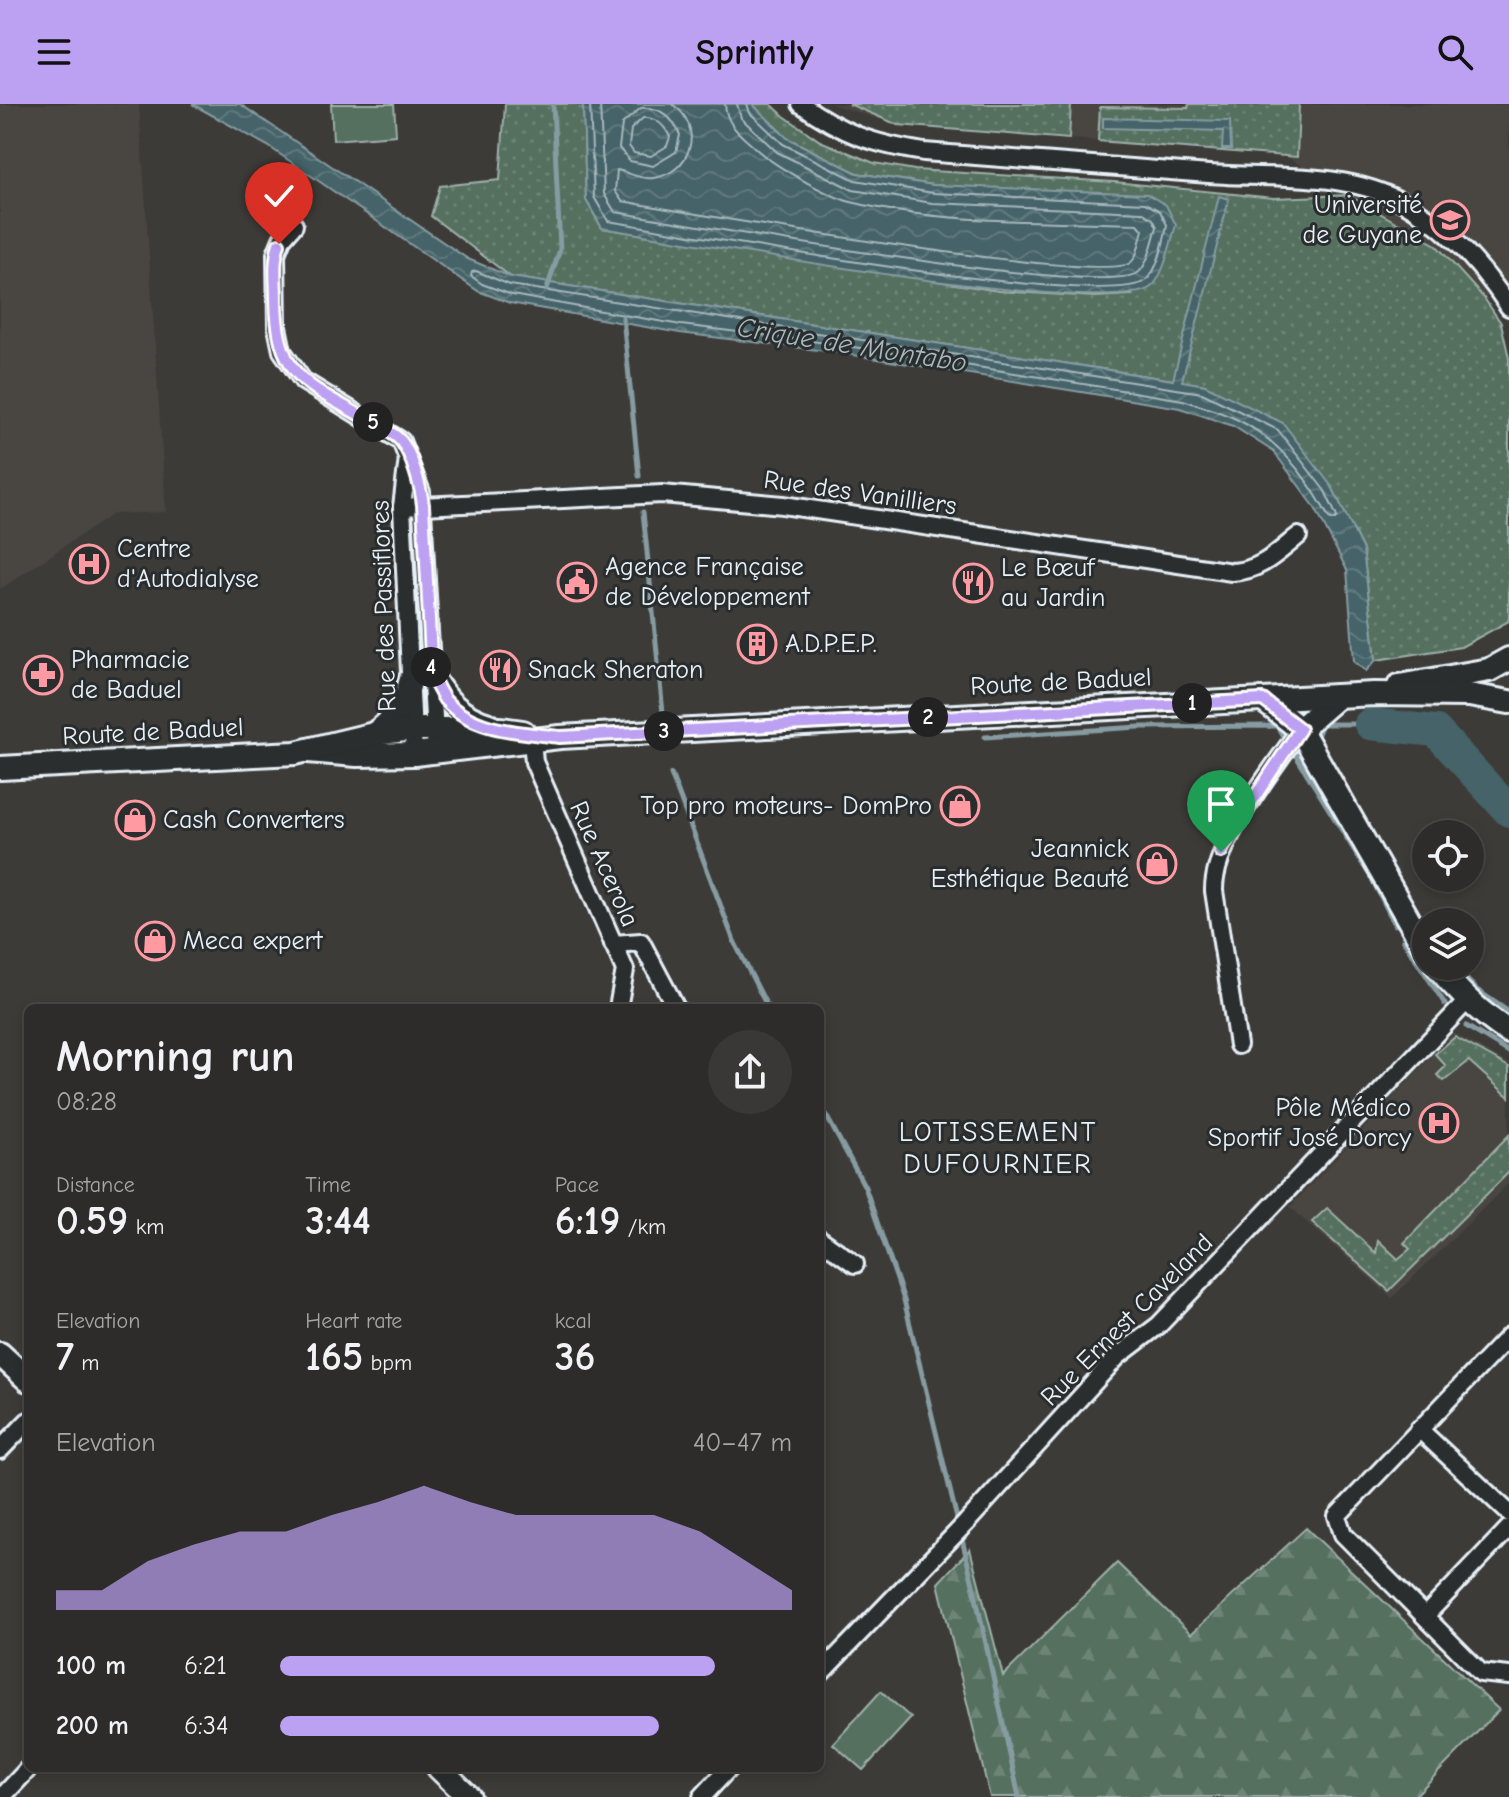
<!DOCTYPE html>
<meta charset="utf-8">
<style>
:root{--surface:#2e2c2a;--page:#3a3836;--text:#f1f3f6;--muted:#a7a7a8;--line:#494847;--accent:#bca0f2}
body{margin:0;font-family:"Comic Neue",sans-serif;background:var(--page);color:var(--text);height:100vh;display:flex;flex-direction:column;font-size:30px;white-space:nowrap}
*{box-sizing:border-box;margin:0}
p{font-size:26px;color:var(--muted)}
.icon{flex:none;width:44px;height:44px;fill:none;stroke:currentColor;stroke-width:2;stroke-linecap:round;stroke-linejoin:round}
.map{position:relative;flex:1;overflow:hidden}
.details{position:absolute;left:24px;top:900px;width:800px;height:768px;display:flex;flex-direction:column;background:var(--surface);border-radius:12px;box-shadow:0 4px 12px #0003,0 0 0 2px var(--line)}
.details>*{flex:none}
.buttons{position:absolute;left:1412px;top:716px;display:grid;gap:16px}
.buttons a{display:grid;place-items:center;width:72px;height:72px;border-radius:50%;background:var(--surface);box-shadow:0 4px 12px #0003,0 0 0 2px var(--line);font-size:40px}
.pin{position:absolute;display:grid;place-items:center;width:68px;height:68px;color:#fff;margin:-82px -34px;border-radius:50% 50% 50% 0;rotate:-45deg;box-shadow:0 0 8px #0007}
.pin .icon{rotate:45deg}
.km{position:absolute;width:40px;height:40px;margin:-20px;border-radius:50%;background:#222;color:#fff;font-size:22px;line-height:40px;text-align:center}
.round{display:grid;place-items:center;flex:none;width:84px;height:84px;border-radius:42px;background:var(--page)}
.summary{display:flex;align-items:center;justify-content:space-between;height:136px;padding:0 32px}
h1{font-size:44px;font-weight:700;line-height:60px}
.figures{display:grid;grid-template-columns:repeat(3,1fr);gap:12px;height:136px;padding:8px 32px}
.figures div{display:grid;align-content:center}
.figures b{font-size:40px;font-weight:700}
.figures small{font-size:22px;font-weight:400}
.figures p{font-size:22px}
.chart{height:224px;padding:16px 32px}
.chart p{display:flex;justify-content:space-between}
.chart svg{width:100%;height:144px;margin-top:8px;fill:var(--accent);opacity:.7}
ul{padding:0 32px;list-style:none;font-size:26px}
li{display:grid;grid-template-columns:128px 96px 1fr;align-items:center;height:60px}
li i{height:20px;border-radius:10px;background:var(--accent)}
header{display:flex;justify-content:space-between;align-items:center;height:104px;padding:0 32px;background:var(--accent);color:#111;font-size:36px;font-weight:700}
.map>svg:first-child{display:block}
.built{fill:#4a453f}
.grass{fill:url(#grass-dots);stroke:#9eb0ab;stroke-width:2}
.forest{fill:url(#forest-firs);stroke:#9eb0ab;stroke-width:2}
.park{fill:#546f5e;stroke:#9eb0ab;stroke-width:2}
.water{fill:url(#water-waves);stroke:#869ca2;stroke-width:2}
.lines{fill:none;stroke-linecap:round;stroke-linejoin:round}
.shore{stroke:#a7b8be;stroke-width:2}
.stream{stroke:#869ca2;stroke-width:5}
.river{stroke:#456368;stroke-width:32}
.street-casing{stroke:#e8f1f8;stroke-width:22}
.secondary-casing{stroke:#e8f1f8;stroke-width:28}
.street{stroke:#2a2d2e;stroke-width:16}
.secondary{stroke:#2a2d2e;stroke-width:22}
.route-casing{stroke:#fff;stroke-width:16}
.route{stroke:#bca0f2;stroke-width:10}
.labels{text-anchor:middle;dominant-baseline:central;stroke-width:6;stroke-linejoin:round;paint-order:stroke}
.poi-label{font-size:26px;fill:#e8f1f8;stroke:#2a2d2e;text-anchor:start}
.street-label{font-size:26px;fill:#e8f1f8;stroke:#2a2d2e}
.water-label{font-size:28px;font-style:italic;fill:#a7b8be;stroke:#2a2d2e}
.neighbourhood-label{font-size:28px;letter-spacing:2px;fill:#e8f1f8;stroke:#2a2d2e}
</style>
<header><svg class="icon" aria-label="menu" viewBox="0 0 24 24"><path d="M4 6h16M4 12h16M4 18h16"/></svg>Sprintly<svg class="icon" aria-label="search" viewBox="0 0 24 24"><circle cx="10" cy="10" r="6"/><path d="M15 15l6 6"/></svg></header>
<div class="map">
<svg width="1509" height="1693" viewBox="0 0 1509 1693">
<defs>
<pattern id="grass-dots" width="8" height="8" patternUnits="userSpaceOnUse" patternTransform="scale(2)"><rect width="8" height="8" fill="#546f5e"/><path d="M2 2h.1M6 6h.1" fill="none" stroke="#6d8476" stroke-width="1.8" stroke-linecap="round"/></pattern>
<pattern id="forest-firs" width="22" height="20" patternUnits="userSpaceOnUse" patternTransform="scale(2)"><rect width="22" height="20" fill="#546f5e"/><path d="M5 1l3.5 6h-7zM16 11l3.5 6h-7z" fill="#6d8476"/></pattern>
<pattern id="water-waves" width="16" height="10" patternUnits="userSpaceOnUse" patternTransform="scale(2)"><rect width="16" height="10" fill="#456368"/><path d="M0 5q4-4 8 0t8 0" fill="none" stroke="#607a7e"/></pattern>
</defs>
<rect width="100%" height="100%" fill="#3d3b38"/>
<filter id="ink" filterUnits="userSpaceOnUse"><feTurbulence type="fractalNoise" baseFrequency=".0125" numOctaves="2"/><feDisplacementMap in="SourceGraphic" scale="16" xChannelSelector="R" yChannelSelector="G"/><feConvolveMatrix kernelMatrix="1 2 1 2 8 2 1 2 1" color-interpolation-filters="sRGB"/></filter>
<g filter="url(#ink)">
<g class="built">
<polygon points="0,0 139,0 166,408 113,410 0,485"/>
<polygon points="831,0 1509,0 1509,181 1484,194 1436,141 1285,52 898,21"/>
<polygon points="1453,929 1509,960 1509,1079 1392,1194 1290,1103"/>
</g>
<g class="grass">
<polygon points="505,0 583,0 586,96 602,124 999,187 1095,193 1132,191 1022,87 933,81 857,69 787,34 752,0 771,0 784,12 820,37 874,59 915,66 1114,78 1274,94 1348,91 1436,141 1484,194 1501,219 1509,254 1509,517 1461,543 1376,556 1363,446 1332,383 1205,281 511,173 431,112 440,82 500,76"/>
<polygon points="849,0 1071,0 1069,35 898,21"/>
<polygon points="1189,0 1299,0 1297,53 1098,37 1100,3 1188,4"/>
<polygon points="1455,933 1509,963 1509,993 1469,957 1444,977 1437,971 1446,962 1435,950"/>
<polygon points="1509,1031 1509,1068 1389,1187 1312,1118 1327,1104 1376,1149 1378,1136 1398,1155 1410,1145 1404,1139"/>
</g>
<polygon class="forest" points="1306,1424 1499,1606 1414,1693 990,1693 938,1479 970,1445 1003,1572 1117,1459 1191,1530"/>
<g class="park">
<polygon points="331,0 394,0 396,31 333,36"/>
<polygon points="881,1587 911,1614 863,1666 833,1640"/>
</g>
<g class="water">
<polygon points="192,0 240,0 468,155 511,173 1173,276 1219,92 1229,95 1182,277 1205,281 1283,319 1332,383 1363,446 1376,556 1366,567 1354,557 1347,466 1314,402 1274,348 1233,322 1180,304 834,248 680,229 510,199 478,187 268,42"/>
<path d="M583,0H752L787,34L857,69L933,81L1147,90L1166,101L1176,121C1171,136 1164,173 1151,183C1108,217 679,136 602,124L586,96Z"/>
<polygon points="1103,14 1230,17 1231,45 1222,45 1223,27 1103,24"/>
</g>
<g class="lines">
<g class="shore">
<path d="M590,0L594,93L608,117C684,129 1102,207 1145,177C1158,168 1164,137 1167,121L1160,107L1145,99L933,89L855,76L783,40L750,9L747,0"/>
<path d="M600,0L604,90L615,108C680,118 1109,196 1139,168C1149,159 1153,135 1157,123L1153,115L1142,108L932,99L853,86L777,48L741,14L737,0"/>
<path d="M672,0C705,22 692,69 653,74C640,76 628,68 617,66L615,87L622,97C681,108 1102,180 1130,159C1138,154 1140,135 1143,126L1138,120C1043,116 944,121 851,98C827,92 773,61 755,44C741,31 726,21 725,0"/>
<path d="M641,4C660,2 673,14 680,31L676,48L653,62L630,57L619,44L622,20Z"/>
<path d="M643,14C656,13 665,22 670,33L667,42L651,52L634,49L629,42L631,25Z"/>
<path d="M476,167L510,181L1202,289L1278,326L1325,387L1337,413L1334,416L1329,414C1308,374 1279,335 1236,315C1220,307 1200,302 1183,296L835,240L681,221L596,206L512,191L482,180L471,172L472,168Z"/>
</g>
<g class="stream">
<polyline points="547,185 560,145 553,0"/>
<polyline points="623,214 639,372"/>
<polyline points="643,408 663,609"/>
<polyline points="985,633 1139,623 1277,622 1283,632"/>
<polyline points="1315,637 1322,620 1370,620"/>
<polyline points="1293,647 1372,775 1395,821"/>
<polyline points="671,670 734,837 768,904"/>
<polyline points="1403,836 1445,900"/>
<polyline points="1454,862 1477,886 1509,908"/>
<polyline points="1466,922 1509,948"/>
<polyline points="820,1000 865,1083 904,1196 975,1489 1019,1693"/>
</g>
<polyline class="river" points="1370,620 1436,627 1509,707"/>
<g class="street-casing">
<g id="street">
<path d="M801,0C843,30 873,40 924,48C1019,55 1114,63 1209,70C1275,75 1347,66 1406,100C1448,124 1483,163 1509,203"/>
<polyline points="294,121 282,135 276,150 277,223 282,247 303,277 401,337 421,388 436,648"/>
<polyline points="408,354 402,403 414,650"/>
<path d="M402,403L662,390L783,401L1232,468C1260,467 1277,449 1298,432"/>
<polyline points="532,636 534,658 625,866 618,904"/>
<polyline points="613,840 641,838 676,904"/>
<path d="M1238,941L1214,787C1213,738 1273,666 1300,625"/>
<polyline points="820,1135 855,1160"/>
<polyline points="1509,1232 1337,1412 1343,1430 1481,1569 1509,1572"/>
<polyline points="1419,1325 1509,1409"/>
<polyline points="0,1346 28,1317"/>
<polyline points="1425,1512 1509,1424"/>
<polyline points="820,1570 966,1419 1117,1253 1159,1221 1468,896"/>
<polyline points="2,1693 29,1664"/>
<polyline points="702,1693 729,1664"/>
</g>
</g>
<g class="secondary-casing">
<g id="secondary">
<path d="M432,573C446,597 461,613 489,621"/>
<polyline points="1399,582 1489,566 1509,555"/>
<polyline points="1263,596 1300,625 1426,846"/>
<polyline points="1300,625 1338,592"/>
<path d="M374,630C397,613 404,604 411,575"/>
<polyline points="308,647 357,651 414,650 560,633 1374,590 1469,591 1509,598"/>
<polyline points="0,664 295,649 374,630 413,625 501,625 523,628"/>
<path d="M1437,862C1458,888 1481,910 1509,928"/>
<polyline points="0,1250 28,1276"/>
<polyline points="439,1664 469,1693"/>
</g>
</g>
<use href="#street" class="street"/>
<use href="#secondary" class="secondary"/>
</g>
</g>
<g class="lines" filter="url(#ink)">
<g class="route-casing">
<path id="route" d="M279,140C273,157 276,178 276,195C277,272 305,280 365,314C377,321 392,327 401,337C412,350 421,384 423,401L432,573C436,580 440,589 445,596C473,628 521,628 560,633L1263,596L1300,625L1231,729L1221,748"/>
</g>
<use href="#route" class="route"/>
</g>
<defs>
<g id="university-ring" transform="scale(2)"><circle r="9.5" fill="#2a2d2e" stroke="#ff9aa2" stroke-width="1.5"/><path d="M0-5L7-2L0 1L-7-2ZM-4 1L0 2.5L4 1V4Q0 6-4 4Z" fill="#ff9aa2"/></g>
<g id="hospital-ring" transform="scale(2)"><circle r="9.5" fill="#2a2d2e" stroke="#ff9aa2" stroke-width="1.5"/><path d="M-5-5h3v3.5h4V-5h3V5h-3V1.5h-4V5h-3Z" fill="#ff9aa2"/></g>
<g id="civic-ring" transform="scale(2)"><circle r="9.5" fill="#2a2d2e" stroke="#ff9aa2" stroke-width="1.5"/><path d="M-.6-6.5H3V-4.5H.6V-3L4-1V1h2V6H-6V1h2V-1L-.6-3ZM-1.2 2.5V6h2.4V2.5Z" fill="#ff9aa2"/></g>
<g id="restaurant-ring" transform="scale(2)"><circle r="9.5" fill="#2a2d2e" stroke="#ff9aa2" stroke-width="1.5"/><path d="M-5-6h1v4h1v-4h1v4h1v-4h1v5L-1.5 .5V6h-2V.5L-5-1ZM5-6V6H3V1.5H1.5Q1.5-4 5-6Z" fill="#ff9aa2"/></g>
<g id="building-ring" transform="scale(2)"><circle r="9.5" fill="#2a2d2e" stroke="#ff9aa2" stroke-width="1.5"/><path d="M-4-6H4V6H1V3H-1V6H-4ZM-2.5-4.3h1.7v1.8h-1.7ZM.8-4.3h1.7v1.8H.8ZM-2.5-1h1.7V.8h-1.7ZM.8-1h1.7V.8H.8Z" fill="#ff9aa2"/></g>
<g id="pharmacy-ring" transform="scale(2)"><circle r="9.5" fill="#2a2d2e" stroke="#ff9aa2" stroke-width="1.5"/><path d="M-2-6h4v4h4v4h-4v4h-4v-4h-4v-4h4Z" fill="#ff9aa2"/></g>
<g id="shop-ring" transform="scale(2)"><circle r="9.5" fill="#2a2d2e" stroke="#ff9aa2" stroke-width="1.5"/><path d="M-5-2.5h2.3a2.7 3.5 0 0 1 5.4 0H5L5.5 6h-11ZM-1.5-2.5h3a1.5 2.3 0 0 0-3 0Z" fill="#ff9aa2"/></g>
</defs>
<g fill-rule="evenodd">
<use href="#university-ring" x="1450" y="116"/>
<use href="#hospital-ring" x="89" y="460"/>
<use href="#civic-ring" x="577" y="478"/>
<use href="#restaurant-ring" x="973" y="479"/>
<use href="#building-ring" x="757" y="540"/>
<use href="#restaurant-ring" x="500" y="566"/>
<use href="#pharmacy-ring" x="43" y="571"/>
<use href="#shop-ring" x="960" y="702"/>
<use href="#shop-ring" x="135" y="716"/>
<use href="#shop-ring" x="1157" y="760"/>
<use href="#shop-ring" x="155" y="837"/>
<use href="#hospital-ring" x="1439" y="1019"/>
</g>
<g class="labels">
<g class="poi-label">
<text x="1422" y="101" text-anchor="end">Université<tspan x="1422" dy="30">de Guyane</tspan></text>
<text x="117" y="445">Centre<tspan x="117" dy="30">d'Autodialyse</tspan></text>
<text x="605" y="463">Agence Française<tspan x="605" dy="30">de Développement</tspan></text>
<text x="1001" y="464">Le Bœuf<tspan x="1001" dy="30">au Jardin</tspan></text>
<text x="785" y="540">A.D.P.E.P.</text>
<text x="71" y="556">Pharmacie<tspan x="71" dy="30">de Baduel</tspan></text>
<text x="528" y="566">Snack Sheraton</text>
<text x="932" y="702" text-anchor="end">Top pro moteurs- DomPro</text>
<text x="163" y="716">Cash Converters</text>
<text x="1129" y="745" text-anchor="end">Jeannick<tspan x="1129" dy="30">Esthétique Beauté</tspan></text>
<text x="183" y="837">Meca expert</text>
<text x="1411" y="1004" text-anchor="end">Pôle Médico<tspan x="1411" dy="30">Sportif José Dorcy</tspan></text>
</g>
<g class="street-label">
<text transform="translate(860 389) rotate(8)">Rue des Vanilliers</text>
<text transform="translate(384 502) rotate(-92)">Rue des Passiflores</text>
<text transform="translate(1061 578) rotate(-3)">Route de Baduel</text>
<text transform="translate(153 628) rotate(-3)">Route de Baduel</text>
<text transform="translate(604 760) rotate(66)">Rue Acerola</text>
<text transform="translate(1127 1216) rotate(-45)">Rue Ernest Caveland</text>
</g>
<g class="water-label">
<text transform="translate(852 241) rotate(9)">Crique de Montabo</text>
</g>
<g class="neighbourhood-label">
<text x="998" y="1028">LOTISSEMENT<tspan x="998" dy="32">DUFOURNIER</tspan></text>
</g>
</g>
</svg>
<div class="buttons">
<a><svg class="icon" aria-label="locate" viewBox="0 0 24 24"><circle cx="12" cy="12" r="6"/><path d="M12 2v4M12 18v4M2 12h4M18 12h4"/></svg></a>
<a><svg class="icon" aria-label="layers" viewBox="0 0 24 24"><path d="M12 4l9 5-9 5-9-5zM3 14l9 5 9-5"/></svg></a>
</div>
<div class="pin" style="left:1221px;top:748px;background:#1e9e55"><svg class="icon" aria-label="arrive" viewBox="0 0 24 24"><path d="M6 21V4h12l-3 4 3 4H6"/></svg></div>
<div class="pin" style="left:279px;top:140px;background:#d93025"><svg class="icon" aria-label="check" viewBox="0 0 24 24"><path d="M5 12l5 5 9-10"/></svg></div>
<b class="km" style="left:1192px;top:599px">1</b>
<b class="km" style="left:928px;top:613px">2</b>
<b class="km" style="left:664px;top:627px">3</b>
<b class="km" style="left:431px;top:563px">4</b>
<b class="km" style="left:373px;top:318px">5</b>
<section class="details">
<div class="summary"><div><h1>Morning run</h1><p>08:28</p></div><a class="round"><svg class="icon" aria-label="share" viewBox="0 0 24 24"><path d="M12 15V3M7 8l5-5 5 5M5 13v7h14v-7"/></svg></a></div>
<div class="figures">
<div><p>Distance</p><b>0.59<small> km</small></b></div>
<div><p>Time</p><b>3:44</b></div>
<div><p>Pace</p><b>6:19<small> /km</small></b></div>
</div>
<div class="figures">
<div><p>Elevation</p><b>7<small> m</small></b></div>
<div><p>Heart rate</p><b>165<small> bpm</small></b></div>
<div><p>kcal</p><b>36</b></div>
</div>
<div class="chart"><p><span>Elevation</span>40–47 m</p>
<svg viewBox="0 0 160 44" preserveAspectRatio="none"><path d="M0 44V38L10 38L20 29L30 24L40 20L50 20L60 15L70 11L80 6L90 11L100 15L110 15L120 15L130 15L140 20L150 29L160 38V44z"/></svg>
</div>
<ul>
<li><b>100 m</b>6:21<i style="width:85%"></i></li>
<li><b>200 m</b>6:34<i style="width:74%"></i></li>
</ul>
</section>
</div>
